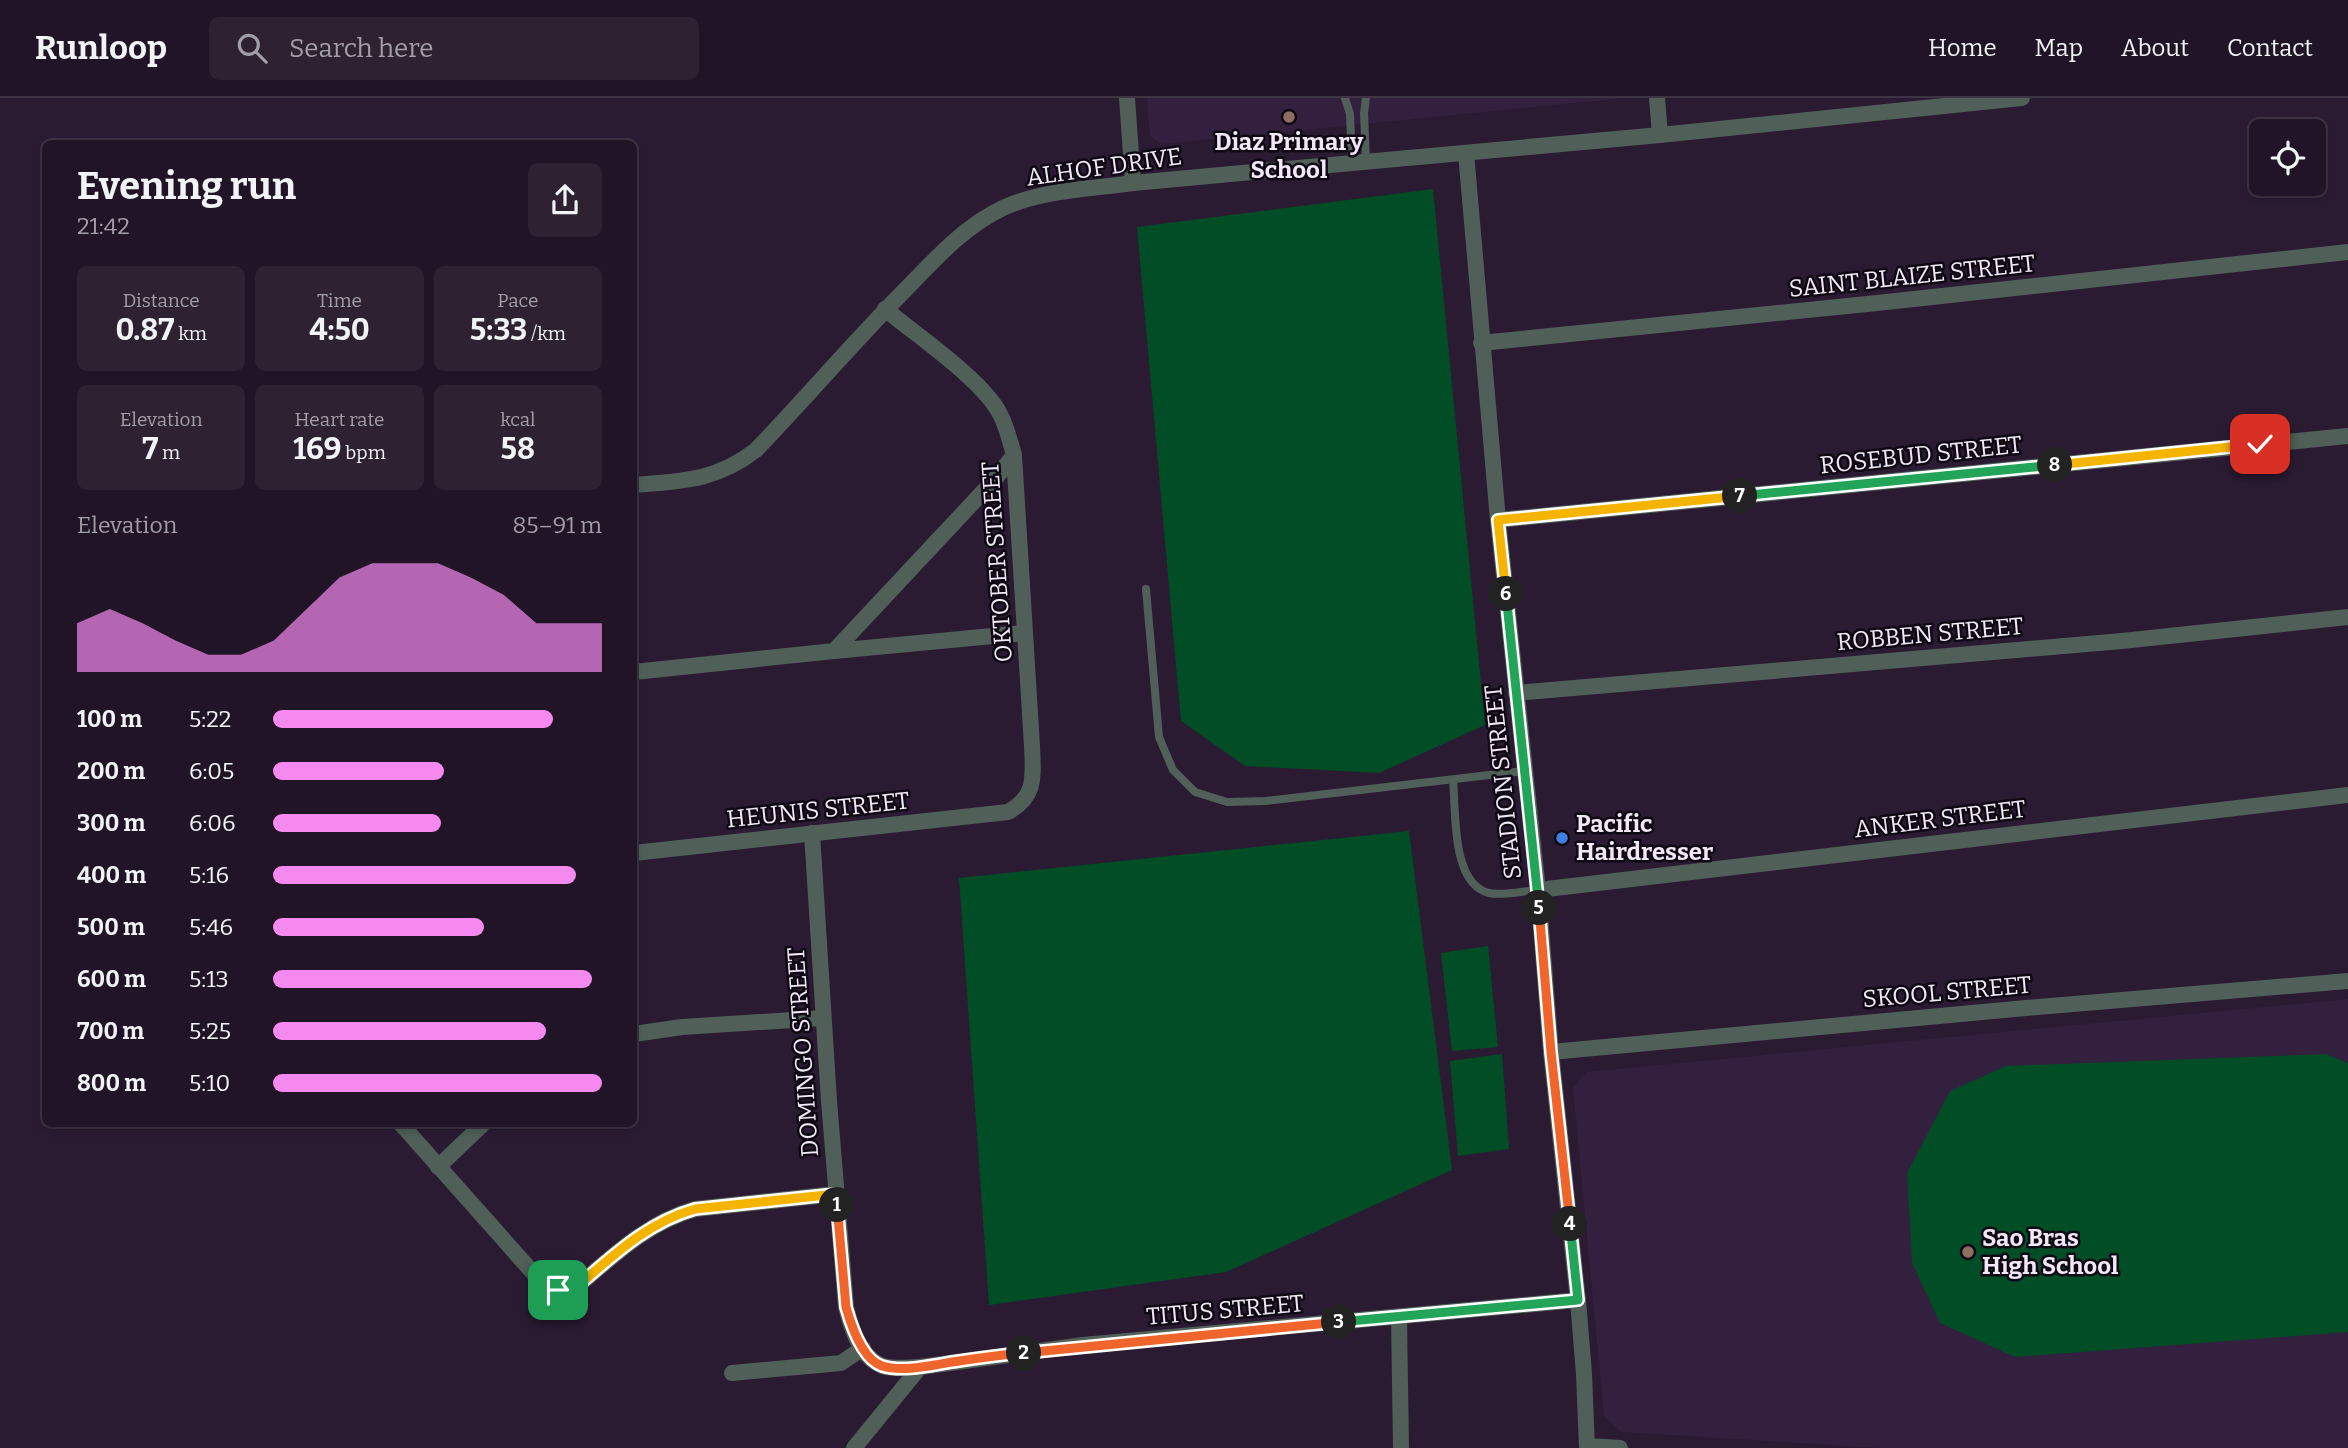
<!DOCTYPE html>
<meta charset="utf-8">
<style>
:root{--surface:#201426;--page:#2d2132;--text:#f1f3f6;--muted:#a29ea7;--line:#3d3343;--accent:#f589ef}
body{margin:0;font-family:Bitter,serif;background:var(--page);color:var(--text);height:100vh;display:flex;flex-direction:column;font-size:26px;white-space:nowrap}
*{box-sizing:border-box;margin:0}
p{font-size:23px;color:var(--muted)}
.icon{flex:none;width:38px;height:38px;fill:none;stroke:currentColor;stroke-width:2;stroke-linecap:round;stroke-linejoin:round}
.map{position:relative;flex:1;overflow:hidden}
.sheet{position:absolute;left:42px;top:42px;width:595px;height:987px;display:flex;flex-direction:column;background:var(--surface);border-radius:10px;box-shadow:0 4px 10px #0003,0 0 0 2px var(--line)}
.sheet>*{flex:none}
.buttons{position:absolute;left:2249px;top:21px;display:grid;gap:14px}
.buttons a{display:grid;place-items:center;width:77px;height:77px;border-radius:10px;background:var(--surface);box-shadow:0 4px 10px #0003,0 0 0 2px var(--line);font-size:35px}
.pin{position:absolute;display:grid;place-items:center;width:60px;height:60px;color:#fff;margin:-30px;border-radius:14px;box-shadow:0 4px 10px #0006}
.km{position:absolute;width:35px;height:35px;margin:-18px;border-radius:50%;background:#222;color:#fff;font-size:19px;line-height:35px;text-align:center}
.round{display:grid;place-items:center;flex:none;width:74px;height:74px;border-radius:10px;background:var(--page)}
.headline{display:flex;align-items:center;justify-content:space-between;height:119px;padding:0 35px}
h1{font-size:38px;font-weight:700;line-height:52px}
.stats{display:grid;grid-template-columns:repeat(3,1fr);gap:10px;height:119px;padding:7px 35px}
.stats div{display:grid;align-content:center;border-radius:10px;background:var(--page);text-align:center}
.stats b{font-size:30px;font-weight:700}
.stats small{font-size:19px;font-weight:400}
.stats p{font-size:19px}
.chart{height:196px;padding:14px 35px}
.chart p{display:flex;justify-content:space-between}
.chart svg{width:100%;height:126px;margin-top:7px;fill:var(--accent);opacity:.7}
ul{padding:0 35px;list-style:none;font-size:23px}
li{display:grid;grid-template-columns:112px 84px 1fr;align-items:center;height:52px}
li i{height:18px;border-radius:9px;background:var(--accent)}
header{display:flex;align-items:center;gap:42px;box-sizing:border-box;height:98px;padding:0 35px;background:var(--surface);border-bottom:2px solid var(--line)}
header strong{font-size:33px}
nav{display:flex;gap:38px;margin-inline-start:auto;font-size:24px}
.search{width:490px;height:63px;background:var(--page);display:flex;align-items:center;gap:18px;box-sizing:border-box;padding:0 24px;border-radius:10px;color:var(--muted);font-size:26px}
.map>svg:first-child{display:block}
.built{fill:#331f3e}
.green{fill:#004d26}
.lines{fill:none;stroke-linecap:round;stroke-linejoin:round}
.lane{stroke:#505f58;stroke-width:8}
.street{stroke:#505f58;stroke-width:16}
.split-1-casing{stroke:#fff;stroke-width:14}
.split-2-casing{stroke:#fff;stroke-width:14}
.split-3-casing{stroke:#fff;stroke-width:14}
.split-4-casing{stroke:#fff;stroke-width:14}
.split-5-casing{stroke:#fff;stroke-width:14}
.split-6-casing{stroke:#fff;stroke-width:14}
.split-7-casing{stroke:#fff;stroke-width:14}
.split-8-casing{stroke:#fff;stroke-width:14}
.split-9-casing{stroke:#fff;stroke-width:14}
.split-1{stroke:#f5b400;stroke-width:9}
.split-2{stroke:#f0652b;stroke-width:9}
.split-3{stroke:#f0652b;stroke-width:9}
.split-4{stroke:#22a559;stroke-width:9}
.split-5{stroke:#f0652b;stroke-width:9}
.split-6{stroke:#22a559;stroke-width:9}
.split-7{stroke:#f5b400;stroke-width:9}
.split-8{stroke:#22a559;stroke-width:9}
.split-9{stroke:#f5b400;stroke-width:9}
.education-dot{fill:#8d6e63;stroke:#0f0913;stroke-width:2.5}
.shop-dot{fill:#3f7fe0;stroke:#0f0913;stroke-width:2.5}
.labels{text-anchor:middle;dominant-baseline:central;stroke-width:5;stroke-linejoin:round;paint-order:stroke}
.poi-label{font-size:24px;font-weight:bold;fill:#f2e8f9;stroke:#0f0913;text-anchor:start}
.street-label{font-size:24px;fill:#f2e8f9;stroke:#0f0913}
</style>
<header>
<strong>Runloop</strong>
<div class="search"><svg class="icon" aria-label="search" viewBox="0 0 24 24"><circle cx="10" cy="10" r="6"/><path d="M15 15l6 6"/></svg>Search here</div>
<nav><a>Home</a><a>Map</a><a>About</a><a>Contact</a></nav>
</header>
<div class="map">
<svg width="2348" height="1350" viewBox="0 0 2348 1350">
<rect width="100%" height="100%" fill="#2a1b33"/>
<g class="built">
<polygon points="1147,0 1624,0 1161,46 1150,38"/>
<polygon points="2348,901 2348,1350 1879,1350 1621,1334 1604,1318 1573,990 1586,974"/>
</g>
<g class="green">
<polygon points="1433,91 1485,627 1379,675 1245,668 1181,623 1137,129"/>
<polygon points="1409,733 1452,1072 1226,1174 989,1207 959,780"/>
<polygon points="1488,848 1498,949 1452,953 1441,855"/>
<polygon points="1502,956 1509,1051 1458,1058 1450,963"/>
<polygon points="2326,956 2348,965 2348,1234 2015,1259 1940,1225 1912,1165 1907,1075 1950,993 2006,968"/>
</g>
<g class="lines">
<g class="lane">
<polyline points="1345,0 1350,16 1352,65"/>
<polyline points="1366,64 1364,15 1366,0"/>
<polyline points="1146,491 1159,639 1173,672 1195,694 1227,704 1266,703 1524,673"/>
<path d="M1453,682C1456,712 1451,786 1489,795C1503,798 1523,793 1538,792"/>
</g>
<g class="street">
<polyline points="1127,0 1133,85"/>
<polyline points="1657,0 1660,37"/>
<polyline points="1466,55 1498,422 1538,792 1551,954 1578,1202 1584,1276 1587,1350"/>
<polyline points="1481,245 1877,205 2348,154"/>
<path d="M634,387C682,383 716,383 756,352C808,298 856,241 909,188C937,159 965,128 1003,110C1042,92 1091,91 1133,85L1660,37L2022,0"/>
<polyline points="1498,422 2348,338"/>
<polyline points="834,553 1025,535"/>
<polyline points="634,574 834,553 995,381 1014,357"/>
<polyline points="1516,595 2122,543 2348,519"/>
<path d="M812,735L829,1003L846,1209C851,1229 859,1257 880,1267C890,1272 908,1269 920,1269"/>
<path d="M634,755L1008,714C1037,698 1033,678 1032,648L1014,357C1010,344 1007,329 1000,316C983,282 916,237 885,211"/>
<polyline points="1538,792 2348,697"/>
<polyline points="634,936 682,929 823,920"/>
<polyline points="1551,954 2026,910 2348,883"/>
<path d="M401,1026L536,1178L558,1192L571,1191L580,1186C616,1155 649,1124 695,1111L836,1096"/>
<polyline points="438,1069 483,1026"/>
<polyline points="1399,1219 1401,1350"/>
<polyline points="732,1275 841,1265 863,1250"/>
<polyline points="1588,1348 1620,1350"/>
<polyline points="854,1350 920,1269 1083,1247 1578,1202"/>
</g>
</g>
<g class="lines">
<g class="split-1-casing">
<path id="split-1" d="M558,1192L571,1191L580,1186C616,1155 649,1124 695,1111L836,1096L837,1107"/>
</g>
<g class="split-2-casing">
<path id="split-2" d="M837,1107L846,1209C851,1227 862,1261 882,1268C905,1275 936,1266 959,1263C980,1260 1002,1257 1024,1255"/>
</g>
<g class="split-3-casing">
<polyline id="split-3" points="1024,1255 1339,1224"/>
</g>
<g class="split-4-casing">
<polyline id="split-4" points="1339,1224 1578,1202 1570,1126"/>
</g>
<g class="split-5-casing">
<polyline id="split-5" points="1539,810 1551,954 1570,1126"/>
</g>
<g class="split-6-casing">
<polyline id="split-6" points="1506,496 1539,810"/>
</g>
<g class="split-7-casing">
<polyline id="split-7" points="1506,496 1498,422 1740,398"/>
</g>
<g class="split-8-casing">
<polyline id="split-8" points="1740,398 2055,367"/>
</g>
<g class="split-9-casing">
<polyline id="split-9" points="2055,367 2260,346"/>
</g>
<use href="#split-1" class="split-1"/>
<use href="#split-2" class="split-2"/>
<use href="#split-3" class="split-3"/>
<use href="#split-4" class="split-4"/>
<use href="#split-5" class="split-5"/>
<use href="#split-6" class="split-6"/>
<use href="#split-7" class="split-7"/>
<use href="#split-8" class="split-8"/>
<use href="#split-9" class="split-9"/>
</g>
<g class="education-dot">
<circle cx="1289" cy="19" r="7"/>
<circle cx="1968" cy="1154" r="7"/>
</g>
<circle class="shop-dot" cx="1562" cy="740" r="7"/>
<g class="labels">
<g class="poi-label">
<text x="1289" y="44" text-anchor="middle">Diaz Primary<tspan x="1289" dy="28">School</tspan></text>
<text x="1576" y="726">Pacific<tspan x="1576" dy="28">Hairdresser</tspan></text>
<text x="1982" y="1140">Sao Bras<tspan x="1982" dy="28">High School</tspan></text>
</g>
<g class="street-label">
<text transform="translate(1104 69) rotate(-8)">ALHOF DRIVE</text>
<text transform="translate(1912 178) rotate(-6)">SAINT BLAIZE STREET</text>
<text transform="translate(1921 357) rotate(-6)">ROSEBUD STREET</text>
<text transform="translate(997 464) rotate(-94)">OKTOBER STREET</text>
<text transform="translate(1930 536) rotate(-5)">ROBBEN STREET</text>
<text transform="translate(1503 684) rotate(-96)">STADION STREET</text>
<text transform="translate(818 712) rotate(-6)">HEUNIS STREET</text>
<text transform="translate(1940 721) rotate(-7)">ANKER STREET</text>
<text transform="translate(1947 894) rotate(-5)">SKOOL STREET</text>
<text transform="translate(803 954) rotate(-94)">DOMINGO STREET</text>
<text transform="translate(1225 1212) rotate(-5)">TITUS STREET</text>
</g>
</g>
</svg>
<div class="buttons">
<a><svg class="icon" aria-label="locate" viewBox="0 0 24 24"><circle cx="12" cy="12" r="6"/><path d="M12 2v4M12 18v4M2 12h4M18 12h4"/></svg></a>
</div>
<div class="pin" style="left:558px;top:1192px;background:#1e9e55"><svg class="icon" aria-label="arrive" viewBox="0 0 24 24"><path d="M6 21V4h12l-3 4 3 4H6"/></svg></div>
<div class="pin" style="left:2260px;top:346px;background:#d93025"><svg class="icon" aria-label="check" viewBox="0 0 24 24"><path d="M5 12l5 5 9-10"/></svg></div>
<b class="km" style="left:837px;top:1107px">1</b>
<b class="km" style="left:1024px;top:1255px">2</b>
<b class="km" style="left:1339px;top:1224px">3</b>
<b class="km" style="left:1570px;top:1126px">4</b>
<b class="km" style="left:1539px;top:810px">5</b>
<b class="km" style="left:1506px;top:496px">6</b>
<b class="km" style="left:1740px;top:398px">7</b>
<b class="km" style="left:2055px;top:367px">8</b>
<section class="sheet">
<div class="headline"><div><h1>Evening run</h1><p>21:42</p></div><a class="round"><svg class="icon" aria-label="share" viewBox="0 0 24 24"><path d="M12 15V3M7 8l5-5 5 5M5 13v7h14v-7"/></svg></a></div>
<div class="stats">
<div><p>Distance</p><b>0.87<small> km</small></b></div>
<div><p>Time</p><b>4:50</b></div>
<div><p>Pace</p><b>5:33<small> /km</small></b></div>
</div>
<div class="stats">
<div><p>Elevation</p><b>7<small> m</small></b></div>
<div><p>Heart rate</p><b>169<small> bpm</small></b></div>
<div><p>kcal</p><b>58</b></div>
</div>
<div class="chart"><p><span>Elevation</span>85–91 m</p>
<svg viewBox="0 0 160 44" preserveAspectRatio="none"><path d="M0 44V27L10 22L20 27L30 33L40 38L50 38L60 33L70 22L80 11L90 6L100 6L110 6L120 11L130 17L140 27L150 27L160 27V44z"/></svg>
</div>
<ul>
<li><b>100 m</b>5:22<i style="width:85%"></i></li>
<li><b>200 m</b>6:05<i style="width:52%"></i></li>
<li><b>300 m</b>6:06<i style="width:51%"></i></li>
<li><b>400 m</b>5:16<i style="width:92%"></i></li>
<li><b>500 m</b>5:46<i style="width:64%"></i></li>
<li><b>600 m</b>5:13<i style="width:97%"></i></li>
<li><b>700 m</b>5:25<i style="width:83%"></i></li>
<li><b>800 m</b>5:10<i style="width:100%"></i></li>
</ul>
</section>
</div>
